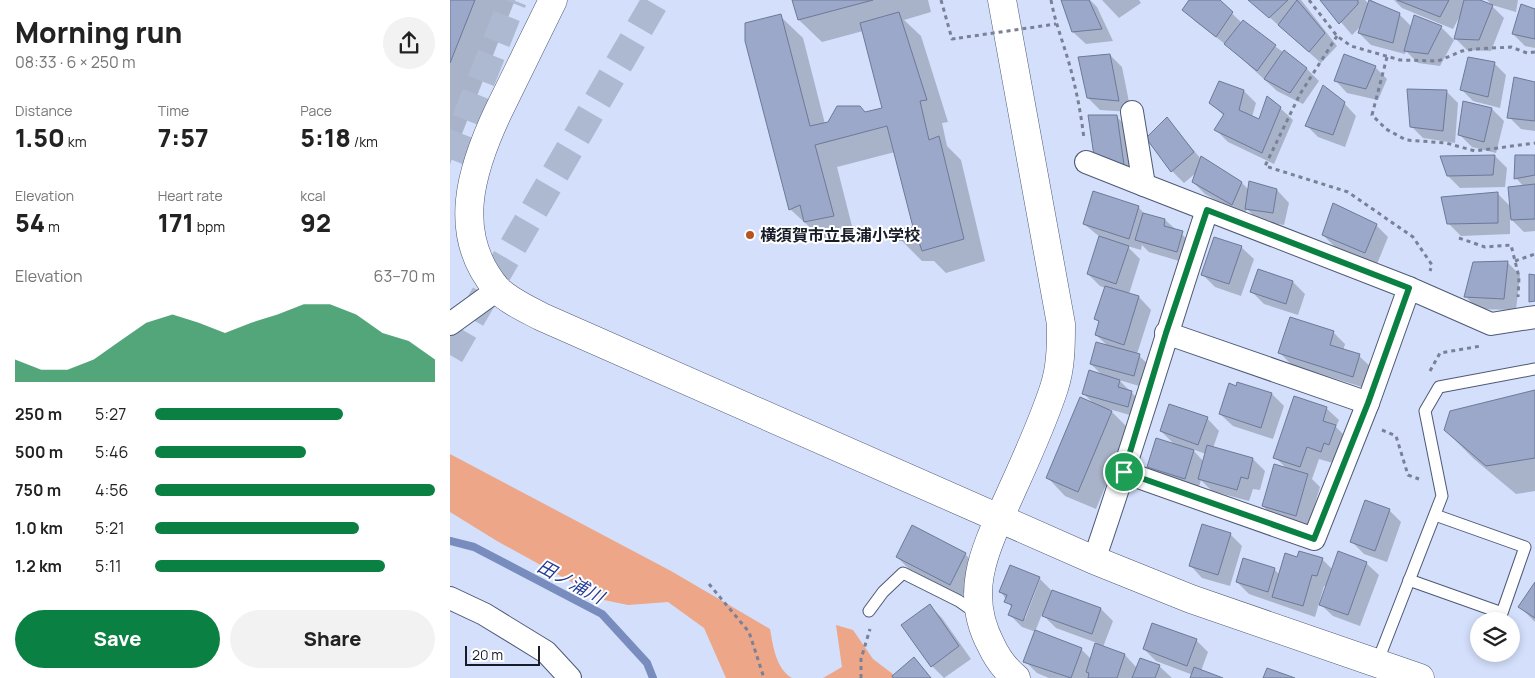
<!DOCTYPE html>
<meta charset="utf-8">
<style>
:root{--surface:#fff;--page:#f2f2f2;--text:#222;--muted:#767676;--accent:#0b8043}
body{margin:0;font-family:Manrope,"Noto Sans JP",sans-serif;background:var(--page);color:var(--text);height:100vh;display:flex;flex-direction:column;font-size:19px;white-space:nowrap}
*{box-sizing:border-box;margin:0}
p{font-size:16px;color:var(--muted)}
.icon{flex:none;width:28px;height:28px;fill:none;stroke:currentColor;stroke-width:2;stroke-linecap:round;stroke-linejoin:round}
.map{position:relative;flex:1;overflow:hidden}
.side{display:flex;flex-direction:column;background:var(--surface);width:450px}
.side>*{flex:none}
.fabs{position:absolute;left:1020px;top:612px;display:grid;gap:10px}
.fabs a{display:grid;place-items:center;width:50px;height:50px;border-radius:50%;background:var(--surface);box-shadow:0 2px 8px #0003;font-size:25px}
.scale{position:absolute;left:15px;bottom:12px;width:75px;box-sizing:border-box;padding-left:5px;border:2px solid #171c28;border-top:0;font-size:14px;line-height:18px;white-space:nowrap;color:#171c28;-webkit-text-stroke:4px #fff;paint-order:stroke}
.pin{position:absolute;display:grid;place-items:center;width:42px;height:42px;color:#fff;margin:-21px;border:2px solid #fff;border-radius:50%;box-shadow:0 1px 5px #0007}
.round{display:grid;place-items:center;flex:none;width:52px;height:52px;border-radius:26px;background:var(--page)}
.overview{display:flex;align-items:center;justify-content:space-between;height:85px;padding:0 15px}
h1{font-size:28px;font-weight:800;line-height:38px}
.stats{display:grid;grid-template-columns:repeat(3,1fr);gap:8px;height:85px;padding:5px 15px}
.stats div{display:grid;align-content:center}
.stats b{font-size:25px;font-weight:800}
.stats small{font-size:14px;font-weight:400}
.stats p{font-size:14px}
.chart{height:140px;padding:10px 15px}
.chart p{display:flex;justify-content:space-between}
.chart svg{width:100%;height:90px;margin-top:5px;fill:var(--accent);opacity:.7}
.action{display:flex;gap:10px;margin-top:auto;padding:10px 15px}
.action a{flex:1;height:58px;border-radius:30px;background:var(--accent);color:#fff;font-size:20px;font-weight:800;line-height:58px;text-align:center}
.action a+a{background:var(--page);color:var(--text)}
ul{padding:0 15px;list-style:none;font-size:16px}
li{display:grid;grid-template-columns:80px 60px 1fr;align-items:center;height:38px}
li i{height:12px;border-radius:6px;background:var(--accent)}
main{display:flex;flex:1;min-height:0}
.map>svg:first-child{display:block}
.green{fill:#eda687}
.shadow{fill:#0003;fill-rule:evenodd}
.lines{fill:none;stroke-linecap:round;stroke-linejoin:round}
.stream{stroke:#788cbd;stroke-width:8}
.building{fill:#9ba8c9;stroke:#6c7997}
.trunk-tunnel{stroke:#adb8d1;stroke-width:28;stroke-dasharray:28 14;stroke-linecap:butt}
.service-casing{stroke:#4d5976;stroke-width:13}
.minor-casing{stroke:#4d5976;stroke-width:24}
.tertiary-casing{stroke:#4d5976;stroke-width:29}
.path{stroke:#798196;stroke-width:3;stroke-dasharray:4 4;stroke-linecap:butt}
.service{stroke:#fff;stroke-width:11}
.minor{stroke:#fff;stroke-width:22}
.tertiary{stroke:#fff;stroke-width:28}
.path-bridge{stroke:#798196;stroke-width:3;stroke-dasharray:4 4;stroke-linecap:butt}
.route-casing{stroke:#fff;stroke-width:10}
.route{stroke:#0b8043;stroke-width:6}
.poi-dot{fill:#b85420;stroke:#fff;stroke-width:2}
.labels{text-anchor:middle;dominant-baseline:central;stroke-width:4;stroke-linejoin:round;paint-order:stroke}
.poi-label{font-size:16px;font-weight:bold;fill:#171c28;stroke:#fff;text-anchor:start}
.water-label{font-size:18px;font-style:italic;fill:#233b96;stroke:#fff}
</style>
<main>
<section class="side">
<div class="overview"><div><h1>Morning run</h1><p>08:33 · 6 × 250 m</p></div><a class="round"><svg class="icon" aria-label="share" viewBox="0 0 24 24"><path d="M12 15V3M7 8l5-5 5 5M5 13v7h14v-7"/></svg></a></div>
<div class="stats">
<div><p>Distance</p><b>1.50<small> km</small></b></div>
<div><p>Time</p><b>7:57</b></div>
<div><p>Pace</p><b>5:18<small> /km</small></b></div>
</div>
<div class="stats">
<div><p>Elevation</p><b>54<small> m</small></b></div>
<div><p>Heart rate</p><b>171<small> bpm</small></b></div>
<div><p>kcal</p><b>92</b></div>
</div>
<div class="chart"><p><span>Elevation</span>63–70 m</p>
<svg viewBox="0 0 160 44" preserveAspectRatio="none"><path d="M0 44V33L10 38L20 38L30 33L40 24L50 15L60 11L70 15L80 20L90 15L100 11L110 6L120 6L130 11L140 20L150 24L160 33V44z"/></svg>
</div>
<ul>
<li><b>250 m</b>5:27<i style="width:67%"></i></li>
<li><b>500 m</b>5:46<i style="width:54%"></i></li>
<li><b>750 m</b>4:56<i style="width:100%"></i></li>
<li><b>1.0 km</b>5:21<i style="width:73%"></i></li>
<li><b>1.2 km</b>5:11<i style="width:82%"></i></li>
</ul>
<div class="action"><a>Save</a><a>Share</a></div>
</section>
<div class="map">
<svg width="1085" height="678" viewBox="0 0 1085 678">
<rect width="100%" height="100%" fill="#d3dffb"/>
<g class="green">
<path d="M0,454L221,571L320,629C323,646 326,669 342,678H276L254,628L218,602L178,605L154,600L47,541L0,512Z"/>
<polygon points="386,625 403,630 423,659 448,678 373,678 392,667"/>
</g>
<g class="shadow">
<polygon points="0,0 65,0 0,164"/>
<polygon points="343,0 478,0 481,12 454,20 471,36 498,122 492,123 497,146 511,160 535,261 496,273 484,261 472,261 450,239 465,228 445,152 387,167 405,238 378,244 341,210 296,41 330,16 353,38 375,124 434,109 413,31 372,42 349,20"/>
<polygon points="613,0 640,0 647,7 663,41 636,44 623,32"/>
<polygon points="652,0 689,0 691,3 669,18"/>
<polygon points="741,0 768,0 792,23 857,69 869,81 853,104 827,91 779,47 746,22 734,10"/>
<polygon points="800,0 851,0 887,46 871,63"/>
<polygon points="872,0 915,0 919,4 921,0 949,14 962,27 964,17 992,28 1004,40 990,66 968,63 956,51 955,54 921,45 909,33 912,25 902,35"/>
<polygon points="944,0 1026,0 1042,6 1054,18 1041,51 1017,50 1005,38 1012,12 1003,29 952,8"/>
<polygon points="1037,0 1068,0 1066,12 1042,5"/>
<polygon points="1085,10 1085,48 1075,46 1063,34"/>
<polygon points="660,55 672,67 681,112 650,110 638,98"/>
<polygon points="1044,63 1056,75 1050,108 1023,101 1011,89"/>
<polygon points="925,67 937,79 928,100 897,93 885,80"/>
<polygon points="1085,83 1085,131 1071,129 1059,117"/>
<polygon points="794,91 806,103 802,117 810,120 830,108 843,120 824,164 778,142 766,130 774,116 761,103"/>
<polygon points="996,91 1008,103 1005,143 973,138 961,126"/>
<polygon points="894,103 906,116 895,147 868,137 856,125"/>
<polygon points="1042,109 1054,121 1046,153 1022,147 1010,135"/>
<polygon points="666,116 678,128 685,176 658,167"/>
<polygon points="717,119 751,159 792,183 799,190 827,190 839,203 834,225 809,221 797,209 794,216 755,194 743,182 747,172 734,183 722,171"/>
<polygon points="1045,156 1057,168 1055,187 1010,188 998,176 992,158"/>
<polygon points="1085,156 1085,231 1074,232 1060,218 1060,234 1011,236 999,224 1048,194 1061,207 1074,187 1066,178"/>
<polygon points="688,207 696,215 715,220 744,245 739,264 699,252 692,245 691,250 677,246 690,259 679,294 689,297 701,310 687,354 701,367 696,388 669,380 694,405 690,418 659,409 679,429 646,509 615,496 598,478 645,405 633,393 653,376 641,364 658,346 646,335 650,323 646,319 655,288 650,286 638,274 650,237 634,224"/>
<polygon points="926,225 938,237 927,264 885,247 873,235"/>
<polygon points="791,247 804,259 791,296 765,287 753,275"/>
<polygon points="1024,263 1058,263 1070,275 1066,310 1028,309 1016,297"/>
<polygon points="809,271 843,282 855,294 848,315 814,304 802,292"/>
<polygon points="883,332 895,344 893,351 909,356 922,368 915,388 842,365 830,353"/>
<polygon points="788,383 822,394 834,406 823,439 783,426 770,414"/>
<polygon points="1085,392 1085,491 1066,494 1024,459 995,430"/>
<polygon points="876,408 889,420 886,427 897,438 883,463 869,459 862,479 870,487 858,528 825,518 813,506 836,468 825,457"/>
<path d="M757,418L769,431L763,448L803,459L815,471L810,490L803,489L799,501L762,491L751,480L748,490L711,479L699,467L726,446L711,431ZM742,449L756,454L754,462Z"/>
<polygon points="939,510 951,522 937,562 914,554 902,542"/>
<polygon points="780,534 792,546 780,586 752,578 740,565"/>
<polygon points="515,554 527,566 512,596 459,569 447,557"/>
<polygon points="848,558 872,559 883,570 916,563 929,575 910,626 883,616 869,603 871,603 877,587 874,586 865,617 799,594 787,582 824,569 830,575"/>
<path d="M560,567L575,619L590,579L601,590L651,609L663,621L653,647L675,655L687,668L709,666L722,678H599L587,673L575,661L586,632L572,627L560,615L562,608L551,592ZM592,614L606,628L647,643L641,659L631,649L585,632Z"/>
<polygon points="1085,584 1085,622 1070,607"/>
<polygon points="480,606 492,618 521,659 494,678 482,666"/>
<polygon points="746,640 758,652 751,671 769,678 742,678 743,675 706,661 694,649"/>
</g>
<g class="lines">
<polyline class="stream" points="0,541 24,547 152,614 197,663 203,678"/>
</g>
<g class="building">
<polygon points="0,0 25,0 0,63"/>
<polygon points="342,0 423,0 348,20"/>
<polygon points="611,0 639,0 652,29 622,32"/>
<polygon points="739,0 770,0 783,12 766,37 732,10"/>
<polygon points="798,0 838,0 819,18"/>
<polygon points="847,0 875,33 859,52 828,25"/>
<polygon points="870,0 908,0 908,4 889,24"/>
<polygon points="919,0 950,13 943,43 908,33"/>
<polygon points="947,0 999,0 990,17"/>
<polygon points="1014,0 1030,0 1043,5 1029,40 1004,39"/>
<polygon points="1071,4 1085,9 1085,39 1062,34"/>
<polygon points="449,12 477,100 470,101 479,140 489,136 514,239 472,251 468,239 449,240 446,234 451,229 463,227 437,126 365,145 384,216 354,222 350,205 339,210 295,41 295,23 331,14 360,126 378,122 387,106 410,106 415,112 432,108 410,23"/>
<polygon points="964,15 992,26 978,54 954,51"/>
<polygon points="793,20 826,45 807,71 774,44"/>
<polygon points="834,50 857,68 840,93 814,79"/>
<polygon points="660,54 669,101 637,98 628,57"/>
<polygon points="894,54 926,66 916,89 884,81"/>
<polygon points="1018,57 1045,62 1038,97 1010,90"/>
<polygon points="1064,77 1085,82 1085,121 1057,118"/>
<polygon points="769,81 794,90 789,110 809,119 817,96 831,107 812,153 764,130 774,114 759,103"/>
<polygon points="873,85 895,102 883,135 855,126"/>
<polygon points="957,89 997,90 993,131 960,127"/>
<polygon points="1013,101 1042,108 1034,142 1008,135"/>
<polygon points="638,115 667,115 674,165 644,156"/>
<polygon points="717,117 744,152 721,172 696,138"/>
<polygon points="1045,155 1043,175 997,176 990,156"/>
<polygon points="1065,155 1085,155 1085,175 1064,179"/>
<polygon points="751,156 792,182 782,205 742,182"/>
<polygon points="799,181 827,189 823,213 795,209"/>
<polygon points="1085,184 1085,219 1061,220 1058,187"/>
<polygon points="643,191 689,206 679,239 633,224"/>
<polygon points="1048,192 1048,223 997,224 991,197"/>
<polygon points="883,203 927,224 915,253 872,235"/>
<polygon points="693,213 715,219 714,226 733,231 727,252 685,240"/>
<polygon points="649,236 679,246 666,284 637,274"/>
<polygon points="764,237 792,246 779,284 751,275"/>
<polygon points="1058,261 1054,299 1014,297 1023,262"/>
<polygon points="808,269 843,281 836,304 800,292"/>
<polygon points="1079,274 1085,275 1085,301 1079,302"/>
<polygon points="655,286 689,296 674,345 645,335 649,321 644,319"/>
<polygon points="840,317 884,331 880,345 910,354 903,377 828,353"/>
<polygon points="646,342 690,354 684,376 640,364"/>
<polygon points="639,370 670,380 668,387 682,391 678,407 632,394"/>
<polygon points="787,382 822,393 811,428 769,414 779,383 786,386"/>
<polygon points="1085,390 1085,458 1036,466 994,430 1000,411"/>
<polygon points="844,396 877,407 873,421 886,425 879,445 874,443 871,452 857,447 850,467 823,458"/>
<polygon points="630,397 662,411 628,492 596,478"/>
<polygon points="719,404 758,417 748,445 710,431"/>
<polygon points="706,438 744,450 735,479 697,467"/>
<polygon points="757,445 803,458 798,479 791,477 787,490 748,479"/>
<polygon points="824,464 858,474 846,516 812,506"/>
<polygon points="915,500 940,509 925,551 900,542"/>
<polygon points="752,524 781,533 768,575 739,566"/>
<polygon points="462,525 516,553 500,585 446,557"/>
<polygon points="849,551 873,558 867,576 862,575 853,606 822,597 835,553 847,557"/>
<polygon points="888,551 917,562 898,615 869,605"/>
<polygon points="793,558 825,568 818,592 786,582"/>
<polygon points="560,565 590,577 573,621 558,615 562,605 554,602 557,595 549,592"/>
<polygon points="1085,582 1085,618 1068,607"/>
<polygon points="602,590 651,608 642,634 592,616"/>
<polygon points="480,604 509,646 481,667 451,625"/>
<polygon points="702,623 747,639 737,666 693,649"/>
<polygon points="585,630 632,648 621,678 573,662"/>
<polygon points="645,643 675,654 667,678 638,678 639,673 636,672"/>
<polygon points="464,657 481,678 443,678 442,676"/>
<polygon points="690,658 710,665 705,678 682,678"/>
<polygon points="744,667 773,678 740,678"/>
<polygon points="817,668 845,678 813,678"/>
</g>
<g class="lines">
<g class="trunk-tunnel">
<polyline points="0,159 63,0"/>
<polyline points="0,355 206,0"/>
</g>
<g class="service-casing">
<g id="service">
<polyline points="959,580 1052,613 1075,547 985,515"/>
<polyline points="419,611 433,592 453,573 509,601 526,613"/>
<polyline points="927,663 992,496 975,411 989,387 1085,369"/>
</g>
</g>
<g class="minor-casing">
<g id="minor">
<polyline points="682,112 694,185 959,288"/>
<polyline points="636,162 694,185"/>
<polyline points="0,324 47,290"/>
<polyline points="716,333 918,403"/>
<polyline points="674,472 864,539 918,403 959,288 1041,324 1085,317"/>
<path d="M644,560C684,444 719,326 757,210"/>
<polyline points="0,598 34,614 96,652 120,678"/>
</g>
</g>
<g class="tertiary-casing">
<g id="tertiary">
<path d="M103,0C85,37 67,73 49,110C21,169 0,234 47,289C59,301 77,309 92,317L644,560L741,599L970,678"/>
<path d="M552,0L611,324C611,345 611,367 604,388C593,422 577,457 562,490C539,542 511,589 541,645C547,658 555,669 566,678"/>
</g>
</g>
<g class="path">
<polyline points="491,0 502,39 509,38"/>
<path d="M601,0C605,22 613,42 619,63C626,88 631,113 634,139"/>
<polyline points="859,0 887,36 901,46 950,60 988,61 1012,51 1026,49 1061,47 1077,53 1085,52"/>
<polyline points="887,36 850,94 815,166 898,192 963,237 982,265 980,271"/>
<polyline points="937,57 922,115 936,129 956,140 996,143 1025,151 1085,143"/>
<polyline points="1009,238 1035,247 1061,245 1069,277 1068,297"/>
<polyline points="1065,261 1085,254"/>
<polyline points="980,371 990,353 1031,346"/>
<polyline points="932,430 946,436 958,475 969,479"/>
<polyline points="259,584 299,632 314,678"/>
<polyline points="411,678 411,659 420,629"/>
</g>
<use href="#service" class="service"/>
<use href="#minor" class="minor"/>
<use href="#tertiary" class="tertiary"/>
<polyline class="path-bridge" points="509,38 606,24"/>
</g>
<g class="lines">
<g class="route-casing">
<polygon id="route" points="757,210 959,288 918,403 864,539 674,472 716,333"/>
</g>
<use href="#route" class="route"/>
</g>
<circle class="poi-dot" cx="300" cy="235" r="5"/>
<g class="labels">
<g class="poi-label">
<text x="310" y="235">横須賀市立長浦小学校</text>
</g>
<g class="water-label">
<text transform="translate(121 581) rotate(28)">田ノ浦川</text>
</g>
</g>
</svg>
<div class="fabs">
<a><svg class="icon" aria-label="layers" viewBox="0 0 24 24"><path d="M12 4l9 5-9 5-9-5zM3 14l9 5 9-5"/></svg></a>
</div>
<div class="scale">20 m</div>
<div class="pin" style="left:674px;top:472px;background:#1e9e55"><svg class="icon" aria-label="arrive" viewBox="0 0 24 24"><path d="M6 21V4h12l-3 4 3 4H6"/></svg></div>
</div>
</main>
